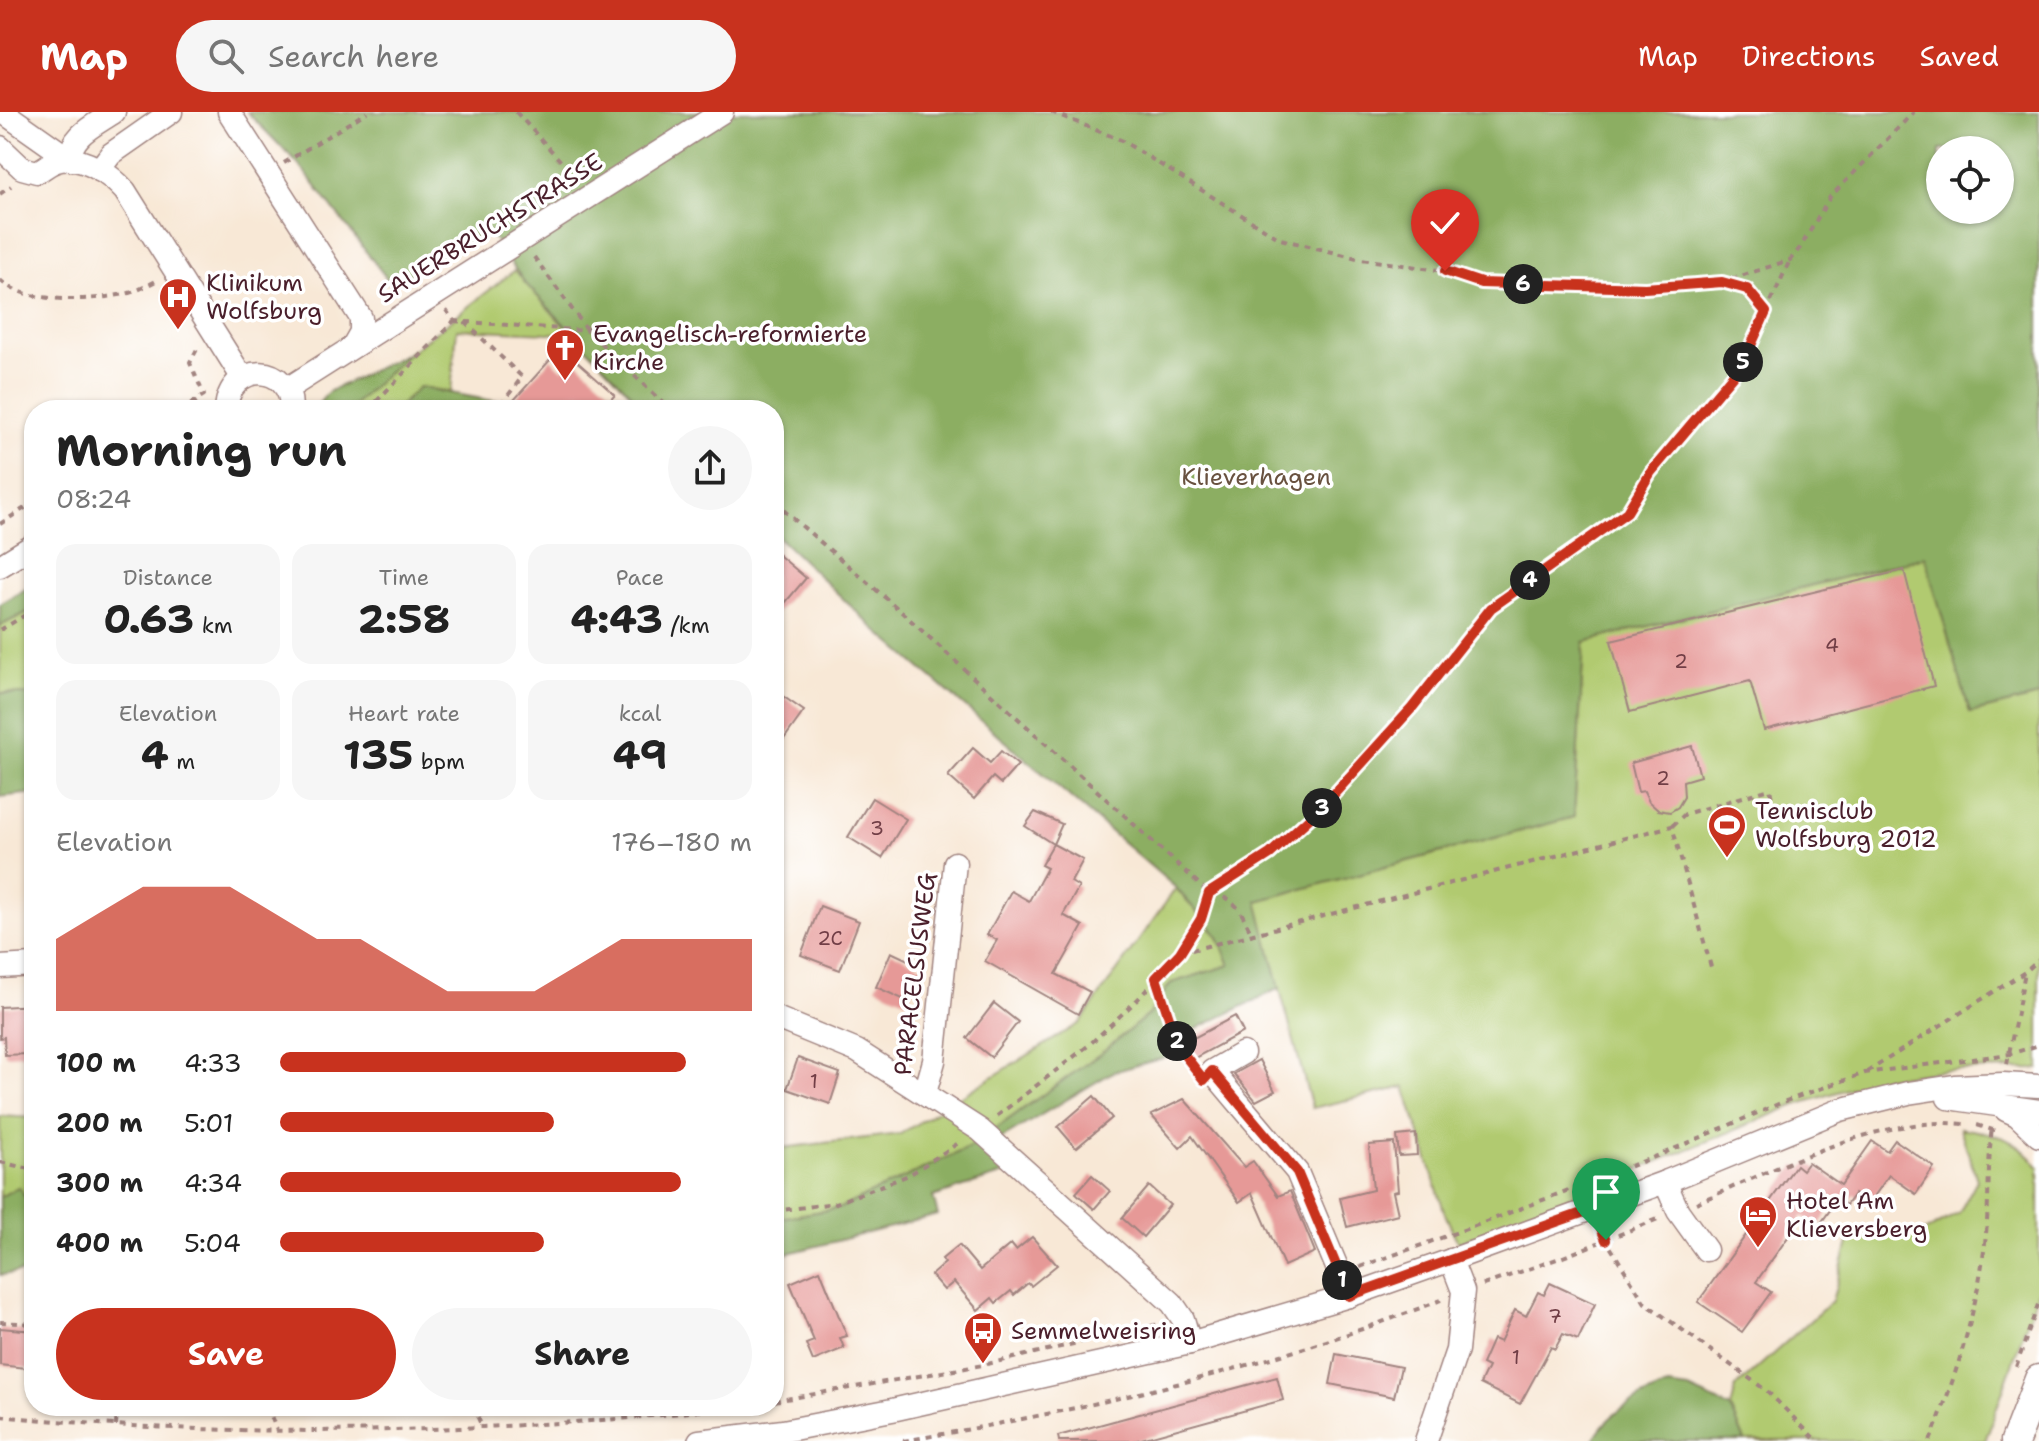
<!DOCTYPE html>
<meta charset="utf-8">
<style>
:root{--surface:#fff;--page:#f6f6f6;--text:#222;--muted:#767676;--accent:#c8321e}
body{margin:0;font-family:"Shantell Sans",sans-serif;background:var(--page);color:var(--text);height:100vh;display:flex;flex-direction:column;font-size:30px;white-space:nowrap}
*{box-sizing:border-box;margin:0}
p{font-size:26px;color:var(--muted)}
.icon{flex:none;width:44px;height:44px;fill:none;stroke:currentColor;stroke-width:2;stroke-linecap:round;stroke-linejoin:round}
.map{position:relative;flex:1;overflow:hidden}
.side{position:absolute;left:24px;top:288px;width:760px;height:1016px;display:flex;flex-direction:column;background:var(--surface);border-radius:32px;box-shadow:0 2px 6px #0004}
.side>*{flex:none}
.fabs{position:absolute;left:1926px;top:24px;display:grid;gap:16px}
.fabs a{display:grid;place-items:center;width:88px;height:88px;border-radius:50%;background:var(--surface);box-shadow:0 2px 6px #0004;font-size:40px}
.pin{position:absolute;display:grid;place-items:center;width:68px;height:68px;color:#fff;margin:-82px -34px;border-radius:50% 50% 50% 0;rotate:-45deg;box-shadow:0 0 8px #0007}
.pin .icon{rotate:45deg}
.km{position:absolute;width:40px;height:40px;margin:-20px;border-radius:50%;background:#222;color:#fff;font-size:22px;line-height:40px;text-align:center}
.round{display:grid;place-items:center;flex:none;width:84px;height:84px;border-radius:42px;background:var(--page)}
.headline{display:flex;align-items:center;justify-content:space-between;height:136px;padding:0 32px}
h1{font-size:44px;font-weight:700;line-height:60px}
.metrics{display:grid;grid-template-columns:repeat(3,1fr);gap:12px;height:136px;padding:8px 32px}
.metrics div{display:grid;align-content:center;border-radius:20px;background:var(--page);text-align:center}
.metrics b{font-size:40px;font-weight:700}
.metrics small{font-size:22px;font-weight:400}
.metrics p{font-size:22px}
.chart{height:224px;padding:16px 32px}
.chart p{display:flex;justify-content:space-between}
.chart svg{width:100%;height:144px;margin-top:8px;fill:var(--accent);opacity:.7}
.button{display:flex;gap:16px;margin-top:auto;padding:16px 32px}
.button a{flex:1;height:92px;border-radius:48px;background:var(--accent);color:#fff;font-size:32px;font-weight:700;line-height:92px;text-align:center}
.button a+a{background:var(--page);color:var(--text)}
ul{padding:0 32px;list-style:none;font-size:26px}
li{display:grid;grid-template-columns:128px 96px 1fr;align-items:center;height:60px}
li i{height:20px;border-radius:10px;background:var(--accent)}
header{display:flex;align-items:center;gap:48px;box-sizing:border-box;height:112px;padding:0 40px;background:var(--accent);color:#fff}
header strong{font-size:38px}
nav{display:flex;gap:44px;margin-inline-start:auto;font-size:28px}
.search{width:560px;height:72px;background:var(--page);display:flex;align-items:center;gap:20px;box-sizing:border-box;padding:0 28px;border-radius:44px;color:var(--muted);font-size:30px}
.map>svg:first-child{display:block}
.green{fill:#b1ca70;stroke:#7e744e;stroke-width:2}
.forest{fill:#8cae62;stroke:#6b6646;stroke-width:2;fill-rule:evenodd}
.building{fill:#e69997}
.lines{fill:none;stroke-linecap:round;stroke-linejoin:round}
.minor-casing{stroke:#a18480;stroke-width:25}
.major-casing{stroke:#a18480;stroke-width:31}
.path{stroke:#a18480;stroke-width:4;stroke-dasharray:6 6;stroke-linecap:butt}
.minor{stroke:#fff;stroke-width:22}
.major{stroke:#fff;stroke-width:28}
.route-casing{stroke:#fff;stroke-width:16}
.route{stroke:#c8321e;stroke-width:10}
.labels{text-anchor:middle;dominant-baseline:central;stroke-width:7;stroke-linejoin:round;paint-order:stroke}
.number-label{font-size:20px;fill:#713e46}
.street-label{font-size:24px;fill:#4a1f2b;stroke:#fff}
.poi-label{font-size:24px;fill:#4a1f2b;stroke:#fff;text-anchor:start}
.park-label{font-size:24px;fill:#695240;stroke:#fff}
</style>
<header>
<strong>Map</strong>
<div class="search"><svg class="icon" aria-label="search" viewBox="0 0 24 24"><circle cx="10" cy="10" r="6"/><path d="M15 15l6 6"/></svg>Search here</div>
<nav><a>Map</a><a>Directions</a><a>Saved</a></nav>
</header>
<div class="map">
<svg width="2039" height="1329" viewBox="0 0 2039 1329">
<rect width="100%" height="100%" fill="#fff"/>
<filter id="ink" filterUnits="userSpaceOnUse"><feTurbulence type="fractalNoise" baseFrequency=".0125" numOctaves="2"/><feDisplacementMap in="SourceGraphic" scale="16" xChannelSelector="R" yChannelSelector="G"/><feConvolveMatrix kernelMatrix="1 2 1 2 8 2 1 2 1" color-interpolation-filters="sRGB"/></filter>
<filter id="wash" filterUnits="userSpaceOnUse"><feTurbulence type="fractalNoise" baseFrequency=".006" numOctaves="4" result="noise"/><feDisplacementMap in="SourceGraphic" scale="32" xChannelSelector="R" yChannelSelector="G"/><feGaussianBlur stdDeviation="1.8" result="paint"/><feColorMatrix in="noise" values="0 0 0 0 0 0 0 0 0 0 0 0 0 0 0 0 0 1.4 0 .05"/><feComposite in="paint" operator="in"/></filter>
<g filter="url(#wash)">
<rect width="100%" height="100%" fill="#f8e8d6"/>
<g class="green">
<polygon points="515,158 571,222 457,217 451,280 420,275 396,298 348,298 410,240"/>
<polygon points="1926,445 1970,601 2039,584 2039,957 1946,958 1883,966 1796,993 1458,1131 1445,1102 1405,975 1312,996 1256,789 1574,705 1584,530"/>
<polygon points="34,497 34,583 0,581 0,514"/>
<polygon points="1176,776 1217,823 1231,853 1171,871 1149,902 1100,942 970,1035 840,1096 774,1107 774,1037 900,1022 1080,911"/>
<polygon points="0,1004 34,1006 34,1096 18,1075 0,1085"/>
<path d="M1960,1016C1996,1022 2016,1025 2039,1055V1176L1985,1329H1745L1731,1296L1736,1275L1832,1189L1849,1127L1926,1119L1959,1101L1977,1068Z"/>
</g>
<g class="forest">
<path d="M247,0H2039V584L1970,601L1925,445L1584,530L1574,705L1257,789L1280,876L1182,924L1167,945L1113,960L996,1030L1007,1061L933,1085L938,1103L774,1145V1107L840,1096L970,1035L1100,942L1149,902L1171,871L1230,853L1217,823L1176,776L876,518L774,421V298H646L525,171L488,118L391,172L300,54ZM1940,38H2000V98H1940Z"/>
<polygon points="410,240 348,298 314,298 328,280"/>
<polygon points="419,275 498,290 490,298 396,298"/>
<polygon points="34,472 34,497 0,514 0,492"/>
<polygon points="0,581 34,583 34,681 0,685"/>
<polygon points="18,1075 34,1096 34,1167 22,1160 0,1163 0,1085"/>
<path d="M1668,1274L1689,1277L1731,1296L1745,1329H1593C1605,1302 1641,1284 1668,1274Z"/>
</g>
<g id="blocks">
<g class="building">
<polygon points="573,246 615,283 601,298 505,298 551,247 563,258"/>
<polygon points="774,439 806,466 774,504"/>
<polygon points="1904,458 1934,574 1764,618 1750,569 1630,600 1611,529"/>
<polygon points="774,578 804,599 774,641"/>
<polygon points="1692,634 1700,664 1683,669 1684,685 1678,695 1670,700 1658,698 1649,690 1644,679 1638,680 1631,651"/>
<polygon points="973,636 990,651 1001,639 1018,653 1001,672 993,665 974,687 948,664"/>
<polygon points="872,686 906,707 882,746 848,725"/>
<polygon points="1035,700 1062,712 1053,732 1025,714"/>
<polygon points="1053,732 1083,748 1071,770 1079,775 1063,803 1083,814 1056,862 1090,880 1078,902 985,849 997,828 987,823 1011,779 1029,789 1047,756 1041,753"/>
<polygon points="820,794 859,809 840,858 801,843"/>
<polygon points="891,840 923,855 907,889 876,875"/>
<polygon points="994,891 1018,910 991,945 967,926"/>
<polygon points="34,893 34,921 27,922 28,942 5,943 4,925 0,926 0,895"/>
<polygon points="1235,904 1243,920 1193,947 1184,931"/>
<polygon points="798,946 840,961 830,992 787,977"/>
<polygon points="1259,948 1275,979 1256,989 1234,962"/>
<polygon points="1094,984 1112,1006 1076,1036 1058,1015"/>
<polygon points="1184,987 1244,1055 1253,1049 1278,1084 1290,1079 1315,1140 1284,1154 1252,1081 1239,1090 1192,1024 1180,1036 1151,1003"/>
<polygon points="1416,1022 1417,1043 1399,1044 1397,1024"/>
<polygon points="1895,1028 1934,1055 1916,1082 1889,1063 1868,1093 1854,1082 1846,1093 1838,1087 1818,1115 1803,1104 1756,1170 1771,1180 1742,1220 1698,1190 1796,1053 1802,1058 1808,1050 1841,1073 1872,1029 1887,1039"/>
<polygon points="1394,1031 1398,1079 1393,1080 1398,1102 1347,1115 1340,1086 1373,1078 1369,1033"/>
<polygon points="1092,1063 1110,1079 1094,1097 1076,1081"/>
<polygon points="1149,1074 1170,1093 1143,1125 1122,1106"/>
<polygon points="1032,1125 1057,1153 1031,1174 1028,1171 1014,1183 1011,1179 996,1191 992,1186 978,1198 954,1170 944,1178 931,1163 945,1151 942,1147 959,1133 980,1158 1011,1132 1016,1138"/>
<polygon points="820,1158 847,1224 840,1226 844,1236 813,1249 806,1232 814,1229 790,1171"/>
<polygon points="1550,1171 1595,1192 1578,1228 1563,1222 1555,1237 1551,1235 1520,1292 1480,1272 1488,1255 1482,1252 1493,1227 1500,1230 1515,1198 1526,1204 1538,1180 1544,1183"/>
<polygon points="0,1216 34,1219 34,1257 0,1253"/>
<polygon points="1336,1242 1401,1255 1394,1285 1330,1272"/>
<polygon points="1277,1265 1283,1288 1134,1329 1059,1329 1058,1324"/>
</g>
</g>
</g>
<g filter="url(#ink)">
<use href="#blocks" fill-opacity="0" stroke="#a18480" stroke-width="2"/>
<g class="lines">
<g class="minor-casing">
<g id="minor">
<polyline points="3,0 71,48"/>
<polyline points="229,0 361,206 361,220 353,234"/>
<path d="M0,35L22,56L37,60C45,56 51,49 61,48C84,44 111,63 125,79L242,265"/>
<path d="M71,48C68,24 97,12 114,0"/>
<polyline points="99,58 111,42 171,0"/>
<polyline points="287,277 722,0"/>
<path d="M226,298C229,247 293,251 291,298"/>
<polyline points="0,454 34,433"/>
<polyline points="0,855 34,853"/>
<polyline points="774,905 857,939 980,1018 1172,1191 1183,1207 1190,1231"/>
<polyline points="1243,941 1212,959 1297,1060 1349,1184"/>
<polyline points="925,981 934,949 955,751"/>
<polyline points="1948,986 2039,999"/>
<polyline points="2006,998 2017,1003 2039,1024"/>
<polyline points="1665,1070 1678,1099 1706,1138"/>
<polyline points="699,1329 783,1319 892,1298 1190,1231 1349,1184 1451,1148 1665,1070 1840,998 1908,981 1954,974 2003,972 2039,974"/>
<polyline points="1426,1329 1457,1238 1463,1179 1451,1148"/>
</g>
</g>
<g class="major-casing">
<polyline id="major" points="2015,1329 2039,1267"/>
</g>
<g class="path">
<polyline points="516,0 579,69"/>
<polyline points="1051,0 1121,28 1280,127 1361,147 1445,159 1481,171 1645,176 1722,170 1790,148 1800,136 1830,85 1914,0"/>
<polyline points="284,51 367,0"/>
<polyline points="0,82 11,74"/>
<polyline points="534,145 588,219 670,298"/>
<path d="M0,168C26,193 95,189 129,181C139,178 148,173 158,168"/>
<path d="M1724,171C1747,177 1753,179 1766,200"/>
<polyline points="454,209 588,219"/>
<polyline points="465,210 522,265 497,298"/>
<polyline points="194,289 199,298"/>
<polyline points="180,298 204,283 190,251 198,235"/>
<polyline points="368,298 454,209 446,198"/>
<path d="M774,390L895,494L1209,781C1239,787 1240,799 1253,824"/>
<polyline points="0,412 34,390"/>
<polyline points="0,518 34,498"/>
<polyline points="1672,714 1685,702 1770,677 1777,710"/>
<polyline points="1180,841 1672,714 1711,855"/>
<polyline points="1157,867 1179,936 1193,954"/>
<polyline points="2007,952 2025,860"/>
<polyline points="1867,960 2025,860 2039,848"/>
<polyline points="997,1004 1089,933 1138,887 1180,841 1201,807 1209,781 1270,742 1325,692 1412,596 1491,496 1627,400 1651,360 1743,251 1790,148"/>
<polyline points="1977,1013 1999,1020"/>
<polyline points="0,1050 34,1058"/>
<path d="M1696,1091C1776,1058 1876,1003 1964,1012"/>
<polyline points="774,1099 836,1091 909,1063 960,1030"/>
<polyline points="1600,1114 1606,1128 1645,1191 1767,1279 1817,1329"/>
<polyline points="1360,1155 1483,1111 1662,1042 1783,990 1865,961 2010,942 2039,933"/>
<polyline points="1483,1173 1563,1145 1658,1107"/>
<polyline points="0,1210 34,1212"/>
<polyline points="2016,1255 2039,1190"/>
<polyline points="774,1289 983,1253 1164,1211"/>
<polyline points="267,1294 277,1319"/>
<polyline points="473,1294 482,1315"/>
<path d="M0,1304C153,1319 306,1322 459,1316C552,1312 645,1307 737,1294"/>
<polyline points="116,1314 117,1294"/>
<path d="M903,1329C1085,1298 1268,1256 1441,1188"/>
<path d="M1930,1329C1955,1267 1975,1205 1984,1139C1990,1098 1987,1056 1992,1015"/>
</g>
<use href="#minor" class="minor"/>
<use href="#major" class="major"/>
</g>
</g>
<g class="lines" filter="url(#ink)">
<g class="route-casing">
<polyline id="route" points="1445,159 1481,171 1645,176 1722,170 1747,177 1766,200 1743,251 1651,360 1627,400 1491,496 1412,596 1325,692 1270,742 1209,781 1201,807 1180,841 1156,866 1179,936 1204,968 1212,959 1297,1060 1349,1184 1593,1097 1606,1128"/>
</g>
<use href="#route" class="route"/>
</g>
<defs>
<g id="hospital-pin" transform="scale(2)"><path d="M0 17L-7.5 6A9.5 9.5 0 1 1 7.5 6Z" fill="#c8321e" stroke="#fff"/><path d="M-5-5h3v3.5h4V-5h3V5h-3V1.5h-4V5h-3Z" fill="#fff"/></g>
<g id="church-pin" transform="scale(2)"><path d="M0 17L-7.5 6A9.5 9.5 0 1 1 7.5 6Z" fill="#c8321e" stroke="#fff"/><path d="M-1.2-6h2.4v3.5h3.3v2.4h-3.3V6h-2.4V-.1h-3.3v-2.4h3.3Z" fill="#fff"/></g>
<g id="stadium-pin" transform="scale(2)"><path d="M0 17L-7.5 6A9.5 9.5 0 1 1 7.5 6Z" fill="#c8321e" stroke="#fff"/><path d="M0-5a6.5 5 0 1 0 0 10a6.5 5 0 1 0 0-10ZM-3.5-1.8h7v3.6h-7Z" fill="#fff"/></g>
<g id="hotel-pin" transform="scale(2)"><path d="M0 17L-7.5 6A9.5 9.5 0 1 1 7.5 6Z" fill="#c8321e" stroke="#fff"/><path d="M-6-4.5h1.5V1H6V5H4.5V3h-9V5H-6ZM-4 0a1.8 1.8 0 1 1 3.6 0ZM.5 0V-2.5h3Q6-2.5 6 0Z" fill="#fff"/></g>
<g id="bus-pin" transform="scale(2)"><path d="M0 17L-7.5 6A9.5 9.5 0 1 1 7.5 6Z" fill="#c8321e" stroke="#fff"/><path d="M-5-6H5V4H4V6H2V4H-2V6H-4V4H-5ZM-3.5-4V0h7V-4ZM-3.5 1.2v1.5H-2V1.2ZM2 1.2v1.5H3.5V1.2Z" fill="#fff"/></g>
</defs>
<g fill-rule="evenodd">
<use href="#hospital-pin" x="178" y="185"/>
<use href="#church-pin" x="565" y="236"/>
<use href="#stadium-pin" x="1727" y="713"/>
<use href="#hotel-pin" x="1758" y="1103"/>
<use href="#bus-pin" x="983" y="1219"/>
</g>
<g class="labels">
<g class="number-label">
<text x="1832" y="533">4</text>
<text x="1681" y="549">2</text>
<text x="1663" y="666">2</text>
<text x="877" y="716">3</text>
<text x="830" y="826">2C</text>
<text x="814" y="969">1</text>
<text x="1555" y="1204">7</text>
<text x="1516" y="1245">1</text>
</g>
<g class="street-label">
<text transform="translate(490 116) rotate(-32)">SAUERBRUCHSTRASSE</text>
<text transform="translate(915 862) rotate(-83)">PARACELSUSWEG</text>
</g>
<g class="poi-label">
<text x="206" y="171">Klinikum<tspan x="206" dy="28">Wolfsburg</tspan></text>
<text x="593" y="222">Evangelisch-reformierte<tspan x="593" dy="28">Kirche</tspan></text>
<text x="1755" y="699">Tennisclub<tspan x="1755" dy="28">Wolfsburg 2012</tspan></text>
<text x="1786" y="1089">Hotel Am<tspan x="1786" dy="28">Klieversberg</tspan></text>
<text x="1011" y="1219">Semmelweisring</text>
</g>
<g class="park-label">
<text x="1256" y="365">Klieverhagen</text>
</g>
</g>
</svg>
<div class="fabs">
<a><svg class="icon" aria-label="locate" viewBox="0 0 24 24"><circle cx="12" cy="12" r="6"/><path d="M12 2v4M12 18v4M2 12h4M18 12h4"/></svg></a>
</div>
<div class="pin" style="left:1606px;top:1128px;background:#1e9e55"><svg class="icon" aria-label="arrive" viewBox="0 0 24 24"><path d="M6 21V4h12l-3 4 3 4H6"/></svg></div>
<div class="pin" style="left:1445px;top:159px;background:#d93025"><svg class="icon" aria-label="check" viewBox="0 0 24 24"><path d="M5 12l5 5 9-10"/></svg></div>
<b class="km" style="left:1342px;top:1168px">1</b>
<b class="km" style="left:1177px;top:929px">2</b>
<b class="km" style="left:1322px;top:696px">3</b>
<b class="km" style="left:1530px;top:468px">4</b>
<b class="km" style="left:1743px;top:250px">5</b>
<b class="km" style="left:1523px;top:172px">6</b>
<section class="side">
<div class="headline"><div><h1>Morning run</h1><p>08:24</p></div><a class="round"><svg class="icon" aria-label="share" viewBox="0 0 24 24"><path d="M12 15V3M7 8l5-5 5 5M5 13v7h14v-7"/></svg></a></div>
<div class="metrics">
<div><p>Distance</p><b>0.63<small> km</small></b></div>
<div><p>Time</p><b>2:58</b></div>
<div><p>Pace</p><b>4:43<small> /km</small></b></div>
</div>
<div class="metrics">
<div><p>Elevation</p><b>4<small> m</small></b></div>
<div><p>Heart rate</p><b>135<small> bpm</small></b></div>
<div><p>kcal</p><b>49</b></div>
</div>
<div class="chart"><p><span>Elevation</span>176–180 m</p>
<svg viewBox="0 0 160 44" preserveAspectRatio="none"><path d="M0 44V22L10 14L20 6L30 6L40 6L50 14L60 22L70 22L80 30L90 38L100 38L110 38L120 30L130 22L140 22L150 22L160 22V44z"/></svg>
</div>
<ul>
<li><b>100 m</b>4:33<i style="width:86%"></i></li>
<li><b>200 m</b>5:01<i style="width:58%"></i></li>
<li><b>300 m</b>4:34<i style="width:85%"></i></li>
<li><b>400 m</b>5:04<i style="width:56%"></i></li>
</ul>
<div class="button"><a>Save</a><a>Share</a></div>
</section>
</div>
